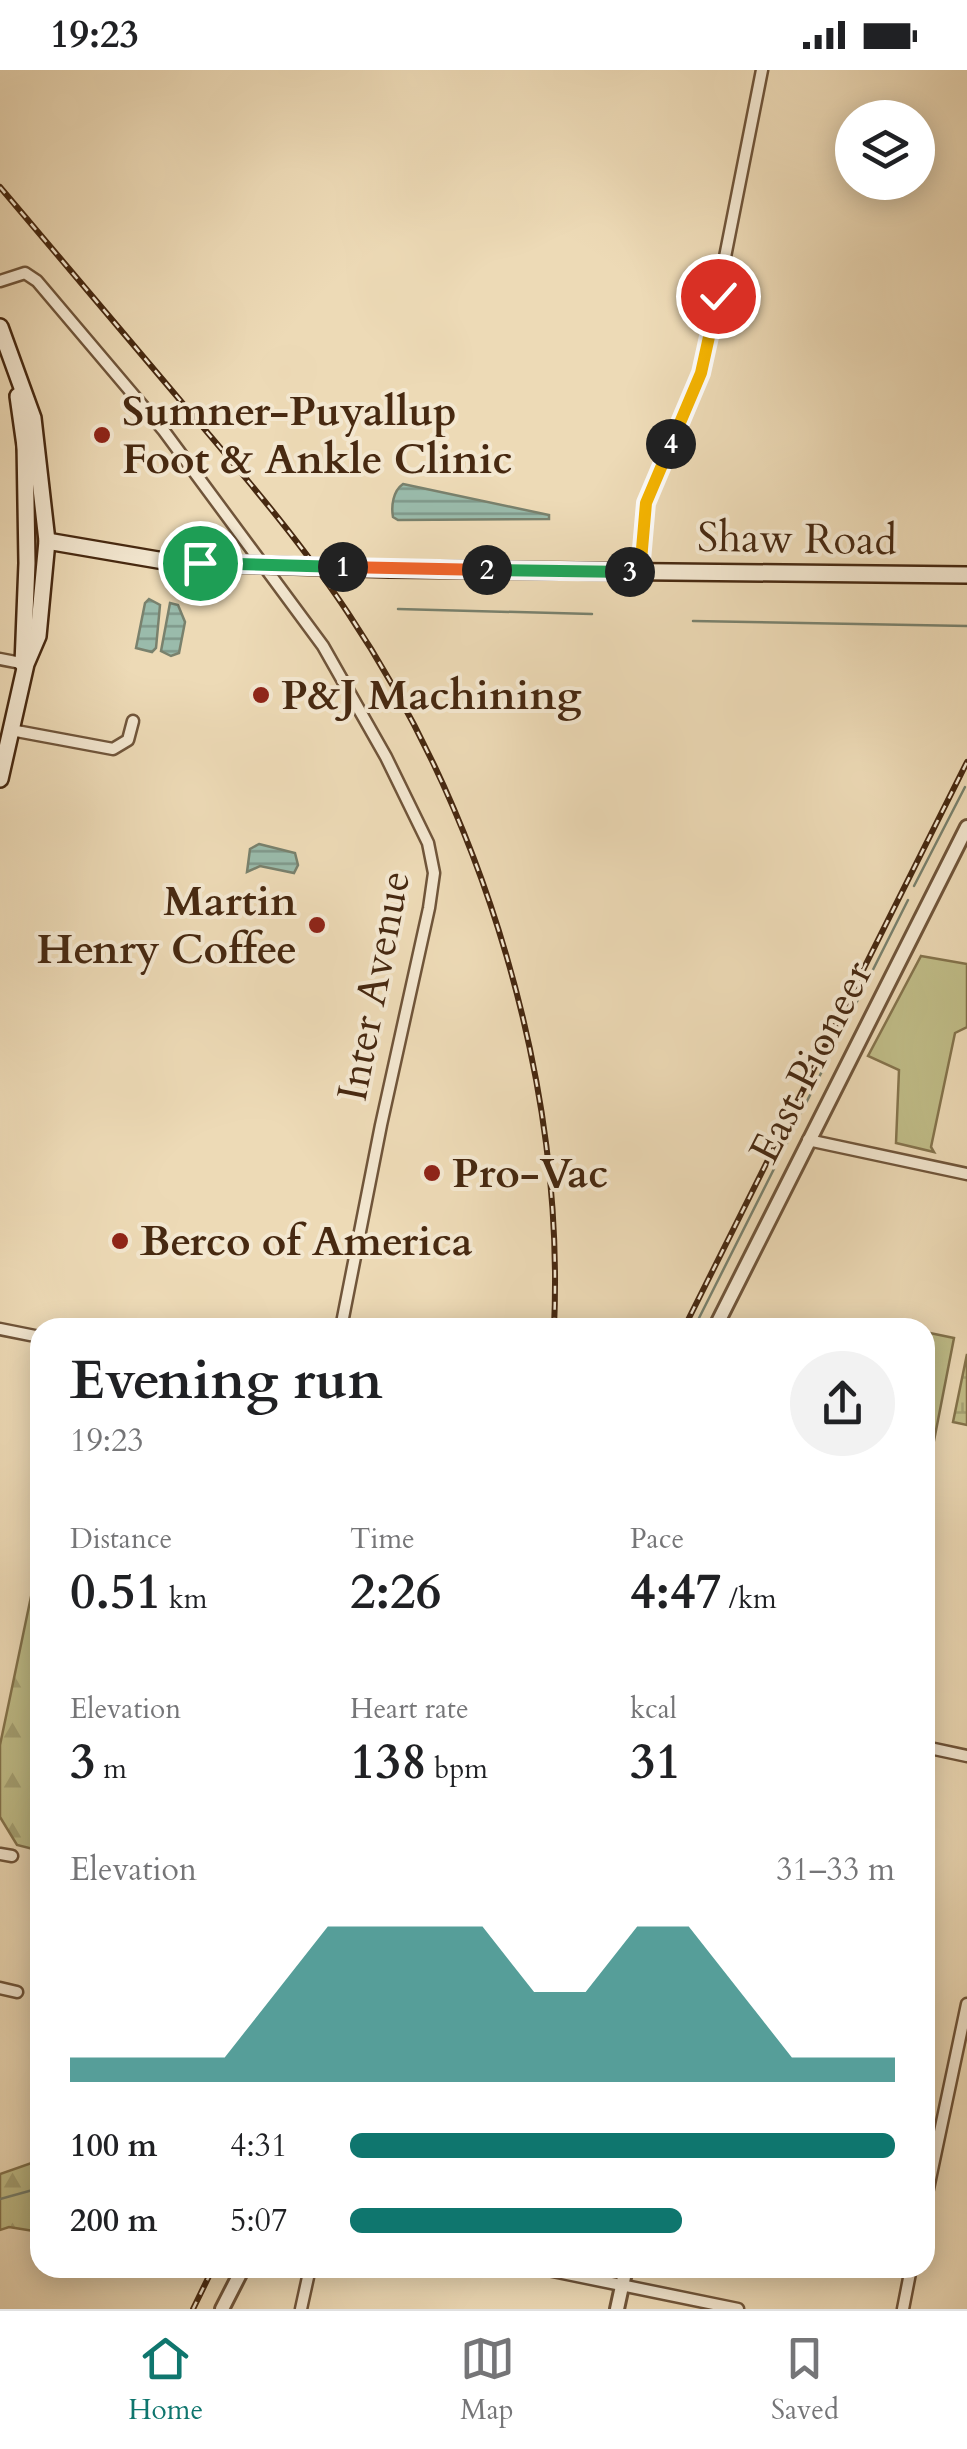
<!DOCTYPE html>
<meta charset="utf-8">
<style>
:root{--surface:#fff;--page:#f2f2f2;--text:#202124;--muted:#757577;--line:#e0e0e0;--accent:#0f766e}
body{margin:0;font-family:Cardo,serif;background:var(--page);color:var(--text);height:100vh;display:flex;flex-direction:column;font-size:38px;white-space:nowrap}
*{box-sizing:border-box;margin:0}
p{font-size:32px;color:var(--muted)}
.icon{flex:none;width:55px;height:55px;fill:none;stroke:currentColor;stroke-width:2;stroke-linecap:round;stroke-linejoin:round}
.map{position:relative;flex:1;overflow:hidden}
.panel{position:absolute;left:30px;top:1248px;width:905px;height:960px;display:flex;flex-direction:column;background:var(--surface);border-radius:30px;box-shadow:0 5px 25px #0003}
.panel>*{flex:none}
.tools{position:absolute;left:835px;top:30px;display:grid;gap:20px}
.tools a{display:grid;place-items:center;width:100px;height:100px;border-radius:50%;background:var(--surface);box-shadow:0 5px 25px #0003;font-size:50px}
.pin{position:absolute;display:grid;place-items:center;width:85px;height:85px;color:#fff;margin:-42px;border:5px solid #fff;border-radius:50%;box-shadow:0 2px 10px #0007}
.km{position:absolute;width:50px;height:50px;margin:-25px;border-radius:50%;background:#222;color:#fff;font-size:28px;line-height:50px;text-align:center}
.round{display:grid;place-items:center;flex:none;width:105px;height:105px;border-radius:52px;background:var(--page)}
.summary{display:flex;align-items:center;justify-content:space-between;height:170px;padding:0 40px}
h1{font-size:55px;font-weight:700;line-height:75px}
.stats{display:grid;grid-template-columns:repeat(3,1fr);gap:15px;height:170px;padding:10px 40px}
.stats div{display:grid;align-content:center}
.stats b{font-size:50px;font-weight:700}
.stats small{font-size:28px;font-weight:400}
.stats p{font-size:28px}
.chart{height:280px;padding:20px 40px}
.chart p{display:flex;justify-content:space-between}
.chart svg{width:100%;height:180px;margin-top:10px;fill:var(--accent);opacity:.7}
ul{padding:0 40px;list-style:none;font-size:32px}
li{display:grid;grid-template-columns:160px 120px 1fr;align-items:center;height:75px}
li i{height:25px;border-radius:12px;background:var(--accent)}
.status{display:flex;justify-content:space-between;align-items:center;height:70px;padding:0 50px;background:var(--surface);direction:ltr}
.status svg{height:28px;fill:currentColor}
.dock{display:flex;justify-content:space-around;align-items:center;height:140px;border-top:2px solid var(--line);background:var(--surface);font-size:28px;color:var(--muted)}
.dock a{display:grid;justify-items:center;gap:5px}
.dock .active{color:var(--accent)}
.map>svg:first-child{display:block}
.green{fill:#c0bd88;stroke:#84734c;stroke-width:2.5}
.forest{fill:url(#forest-firs);stroke:#84734c;stroke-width:2.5}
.wetland{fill:url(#wetland-marsh);stroke:#84734c;stroke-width:2.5}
.water{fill:url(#water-rules);stroke:#79816d;stroke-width:2.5}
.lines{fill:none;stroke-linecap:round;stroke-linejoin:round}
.stream{stroke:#79816d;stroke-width:2.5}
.minor-casing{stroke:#70553a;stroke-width:15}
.tertiary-casing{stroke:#70553a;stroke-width:18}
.secondary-casing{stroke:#472911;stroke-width:20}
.minor{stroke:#f3e7d0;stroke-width:10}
.tertiary{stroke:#f3e7d0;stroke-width:12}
.secondary{stroke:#f3e7d0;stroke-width:15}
.rail-casing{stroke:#472911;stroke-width:6}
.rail{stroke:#f3e7d0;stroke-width:2.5;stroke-dasharray:8;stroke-linecap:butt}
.secondary-bridge-casing{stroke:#472911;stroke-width:20;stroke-linecap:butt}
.secondary-bridge{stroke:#f3e7d0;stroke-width:15}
.split-1-casing{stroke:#fff;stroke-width:20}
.split-2-casing{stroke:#fff;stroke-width:20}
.split-3-casing{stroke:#fff;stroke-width:20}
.split-4-casing{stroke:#fff;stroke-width:20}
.split-5-casing{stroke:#fff;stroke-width:20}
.split-1{stroke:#22a559;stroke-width:12}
.split-2{stroke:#f0652b;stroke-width:12}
.split-3{stroke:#22a559;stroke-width:12}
.split-4{stroke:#f5b400;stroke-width:12}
.split-5{stroke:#f5b400;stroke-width:12}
.poi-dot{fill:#8f2418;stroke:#f3e7d0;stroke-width:4}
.labels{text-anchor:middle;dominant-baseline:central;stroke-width:8;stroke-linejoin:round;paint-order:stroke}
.poi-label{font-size:42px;font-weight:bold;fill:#472911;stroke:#f3e7d0;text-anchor:start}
.street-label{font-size:42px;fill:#472911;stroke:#f3e7d0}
</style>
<div class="status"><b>19:23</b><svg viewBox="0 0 49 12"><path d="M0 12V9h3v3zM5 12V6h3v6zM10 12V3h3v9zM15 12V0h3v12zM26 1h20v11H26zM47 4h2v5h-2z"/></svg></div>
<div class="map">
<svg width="967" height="2239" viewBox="0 0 967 2239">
<defs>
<pattern id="forest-firs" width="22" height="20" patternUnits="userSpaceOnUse" patternTransform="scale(2.5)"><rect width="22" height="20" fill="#c0bd88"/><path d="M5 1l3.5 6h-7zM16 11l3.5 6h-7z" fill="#a6a274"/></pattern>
<pattern id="wetland-marsh" width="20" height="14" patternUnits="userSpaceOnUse" patternTransform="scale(2.5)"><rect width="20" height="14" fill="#c0bd88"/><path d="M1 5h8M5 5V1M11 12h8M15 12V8" fill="none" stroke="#a6a274"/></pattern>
<pattern id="water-rules" width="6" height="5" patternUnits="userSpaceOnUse" patternTransform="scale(2.5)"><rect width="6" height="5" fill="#9abbab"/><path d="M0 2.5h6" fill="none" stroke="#7f988a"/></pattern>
</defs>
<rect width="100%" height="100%" fill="#eddab6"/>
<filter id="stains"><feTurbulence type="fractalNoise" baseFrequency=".002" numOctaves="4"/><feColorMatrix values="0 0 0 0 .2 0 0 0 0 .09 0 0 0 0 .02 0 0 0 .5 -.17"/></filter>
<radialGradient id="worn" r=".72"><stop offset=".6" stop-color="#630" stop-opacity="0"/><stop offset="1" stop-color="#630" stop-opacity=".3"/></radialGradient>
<g class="green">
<polygon points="921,886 967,894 967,957 955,963 931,1077 934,1082 896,1073 899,1000 868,986"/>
<polygon points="925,1262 954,1268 931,1386 925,1385"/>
</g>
<g class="forest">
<polygon points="40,1516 40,1766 37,1780 17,1775 0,1747 0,1675 33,1517"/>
<polygon points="40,2090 40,2162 9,2157 0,2160 0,2104"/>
</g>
<polygon class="wetland" points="967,1284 967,1355 953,1352"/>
<g class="water">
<path d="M403,414L549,445V449L398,450L393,447C391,436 393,421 403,414Z"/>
<polygon points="149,529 160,535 156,578 152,582 136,578 145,533"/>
<polygon points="170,533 178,535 185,552 179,583 171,586 161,581"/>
<polygon points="259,774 295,783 298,795 294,803 260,796 247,802 250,779"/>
</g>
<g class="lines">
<g class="stream">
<polyline points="398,539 592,544"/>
<polyline points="693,551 967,556"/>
<polyline points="914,816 965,717"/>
<polyline points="801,1043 908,830"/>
<polyline points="694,1258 795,1057"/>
<polyline points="0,2129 40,2118"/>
</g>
<g class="minor-casing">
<g id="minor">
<polyline points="0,211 25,203 37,211 164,361 323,576 386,687 428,773 434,803 429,838 381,1055 341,1258"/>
<polyline points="640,502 646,433 693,324 705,288 762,0"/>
<polyline points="0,589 26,594"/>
<polyline points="11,660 113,679 128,670 133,651"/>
<polyline points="808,1070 967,1104"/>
<polyline points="0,1259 40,1267"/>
<polyline points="925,1677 967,1686"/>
<polyline points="0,1784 12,1786"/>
<polyline points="0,1918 17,1922"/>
<polyline points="925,2133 967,1934"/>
<polyline points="538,2198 738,2239"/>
<polyline points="301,2239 310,2198"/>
<polyline points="903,2239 911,2198"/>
</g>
</g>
<g class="tertiary-casing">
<g id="tertiary">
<polyline points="715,1258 967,757"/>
<polyline points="222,2239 243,2198"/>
<polyline points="617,2239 626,2198"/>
</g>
</g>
<g class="secondary-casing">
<g id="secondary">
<polyline points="0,257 33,348 47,471 38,566 26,594 0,709"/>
<polyline points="18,326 26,383"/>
<polyline points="47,471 164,491 200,493"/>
<polyline points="390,499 967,505"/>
<polyline points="23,594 27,493 25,373"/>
</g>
</g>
<use href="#minor" class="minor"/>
<use href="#tertiary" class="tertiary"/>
<use href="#secondary" class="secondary"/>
<g class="rail-casing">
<g id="rail">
<path d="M0,117C63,192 127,267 190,342C245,407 301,472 348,543C484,747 565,1012 554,1258"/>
<polyline points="684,1258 967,692"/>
<polyline points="193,2239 213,2198"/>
</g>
</g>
<use href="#rail" class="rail"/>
<g class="secondary-bridge-casing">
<polyline id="secondary-bridge" points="200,493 390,499"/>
</g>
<use href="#secondary-bridge" class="secondary-bridge"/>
</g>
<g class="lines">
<g class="split-1-casing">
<polyline id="split-1" points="200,493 343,497"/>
</g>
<g class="split-2-casing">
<polyline id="split-2" points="343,497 487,500"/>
</g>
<g class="split-3-casing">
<polyline id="split-3" points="487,500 630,502"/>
</g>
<g class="split-4-casing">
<polyline id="split-4" points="630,502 640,502 646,433 671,374"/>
</g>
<g class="split-5-casing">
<polyline id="split-5" points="671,374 701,303 718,226"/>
</g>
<use href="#split-1" class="split-1"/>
<use href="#split-2" class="split-2"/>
<use href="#split-3" class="split-3"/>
<use href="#split-4" class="split-4"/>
<use href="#split-5" class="split-5"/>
</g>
<g class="poi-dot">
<circle cx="102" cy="365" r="10"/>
<circle cx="261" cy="625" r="10"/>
<circle cx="317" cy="855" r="10"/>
<circle cx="432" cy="1103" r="10"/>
<circle cx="120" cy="1171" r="10"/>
</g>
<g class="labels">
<g class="poi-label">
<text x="122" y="341">Sumner-Puyallup<tspan x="122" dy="48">Foot &amp; Ankle Clinic</tspan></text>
<text x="281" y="625">P&amp;J Machining</text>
<text x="297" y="831" text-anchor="end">Martin<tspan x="297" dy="48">Henry Coffee</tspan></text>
<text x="452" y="1103">Pro-Vac</text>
<text x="140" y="1171">Berco of America</text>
</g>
<g class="street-label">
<text transform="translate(797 469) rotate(1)">Shaw Road</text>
<text transform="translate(374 916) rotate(-79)">Inter Avenue</text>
<text transform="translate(811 992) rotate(-63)">East Pioneer</text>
</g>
</g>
<rect width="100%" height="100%" filter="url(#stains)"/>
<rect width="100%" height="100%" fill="url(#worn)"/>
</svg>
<div class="tools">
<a><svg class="icon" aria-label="layers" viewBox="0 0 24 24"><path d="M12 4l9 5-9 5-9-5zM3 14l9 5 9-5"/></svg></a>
</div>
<div class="pin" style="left:200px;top:493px;background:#1e9e55"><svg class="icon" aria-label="arrive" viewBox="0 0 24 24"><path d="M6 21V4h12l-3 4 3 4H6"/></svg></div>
<div class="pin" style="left:718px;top:226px;background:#d93025"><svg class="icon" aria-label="check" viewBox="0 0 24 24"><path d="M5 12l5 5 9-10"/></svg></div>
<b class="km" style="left:343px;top:497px">1</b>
<b class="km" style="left:487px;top:500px">2</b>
<b class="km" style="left:630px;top:502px">3</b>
<b class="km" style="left:671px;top:374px">4</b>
<section class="panel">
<div class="summary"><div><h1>Evening run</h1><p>19:23</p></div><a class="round"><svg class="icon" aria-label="share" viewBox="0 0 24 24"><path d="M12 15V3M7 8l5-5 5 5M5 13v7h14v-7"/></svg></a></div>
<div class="stats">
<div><p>Distance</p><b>0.51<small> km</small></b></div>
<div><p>Time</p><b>2:26</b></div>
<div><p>Pace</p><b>4:47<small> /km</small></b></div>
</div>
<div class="stats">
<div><p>Elevation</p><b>3<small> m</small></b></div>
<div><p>Heart rate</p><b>138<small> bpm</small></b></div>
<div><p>kcal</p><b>31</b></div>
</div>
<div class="chart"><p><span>Elevation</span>31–33 m</p>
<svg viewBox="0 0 160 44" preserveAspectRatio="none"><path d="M0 44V38L10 38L20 38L30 38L40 22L50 6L60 6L70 6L80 6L90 22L100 22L110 6L120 6L130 22L140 38L150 38L160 38V44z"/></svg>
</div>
<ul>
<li><b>100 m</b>4:31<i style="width:100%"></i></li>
<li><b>200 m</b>5:07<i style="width:61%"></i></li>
</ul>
</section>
</div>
<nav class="dock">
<a class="active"><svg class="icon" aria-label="home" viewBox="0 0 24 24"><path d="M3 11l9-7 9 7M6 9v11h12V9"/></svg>Home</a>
<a><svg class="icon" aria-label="map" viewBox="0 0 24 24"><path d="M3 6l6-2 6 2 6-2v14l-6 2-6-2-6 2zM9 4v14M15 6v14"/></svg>Map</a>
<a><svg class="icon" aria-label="saved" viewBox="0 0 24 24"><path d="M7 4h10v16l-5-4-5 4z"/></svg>Saved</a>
</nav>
